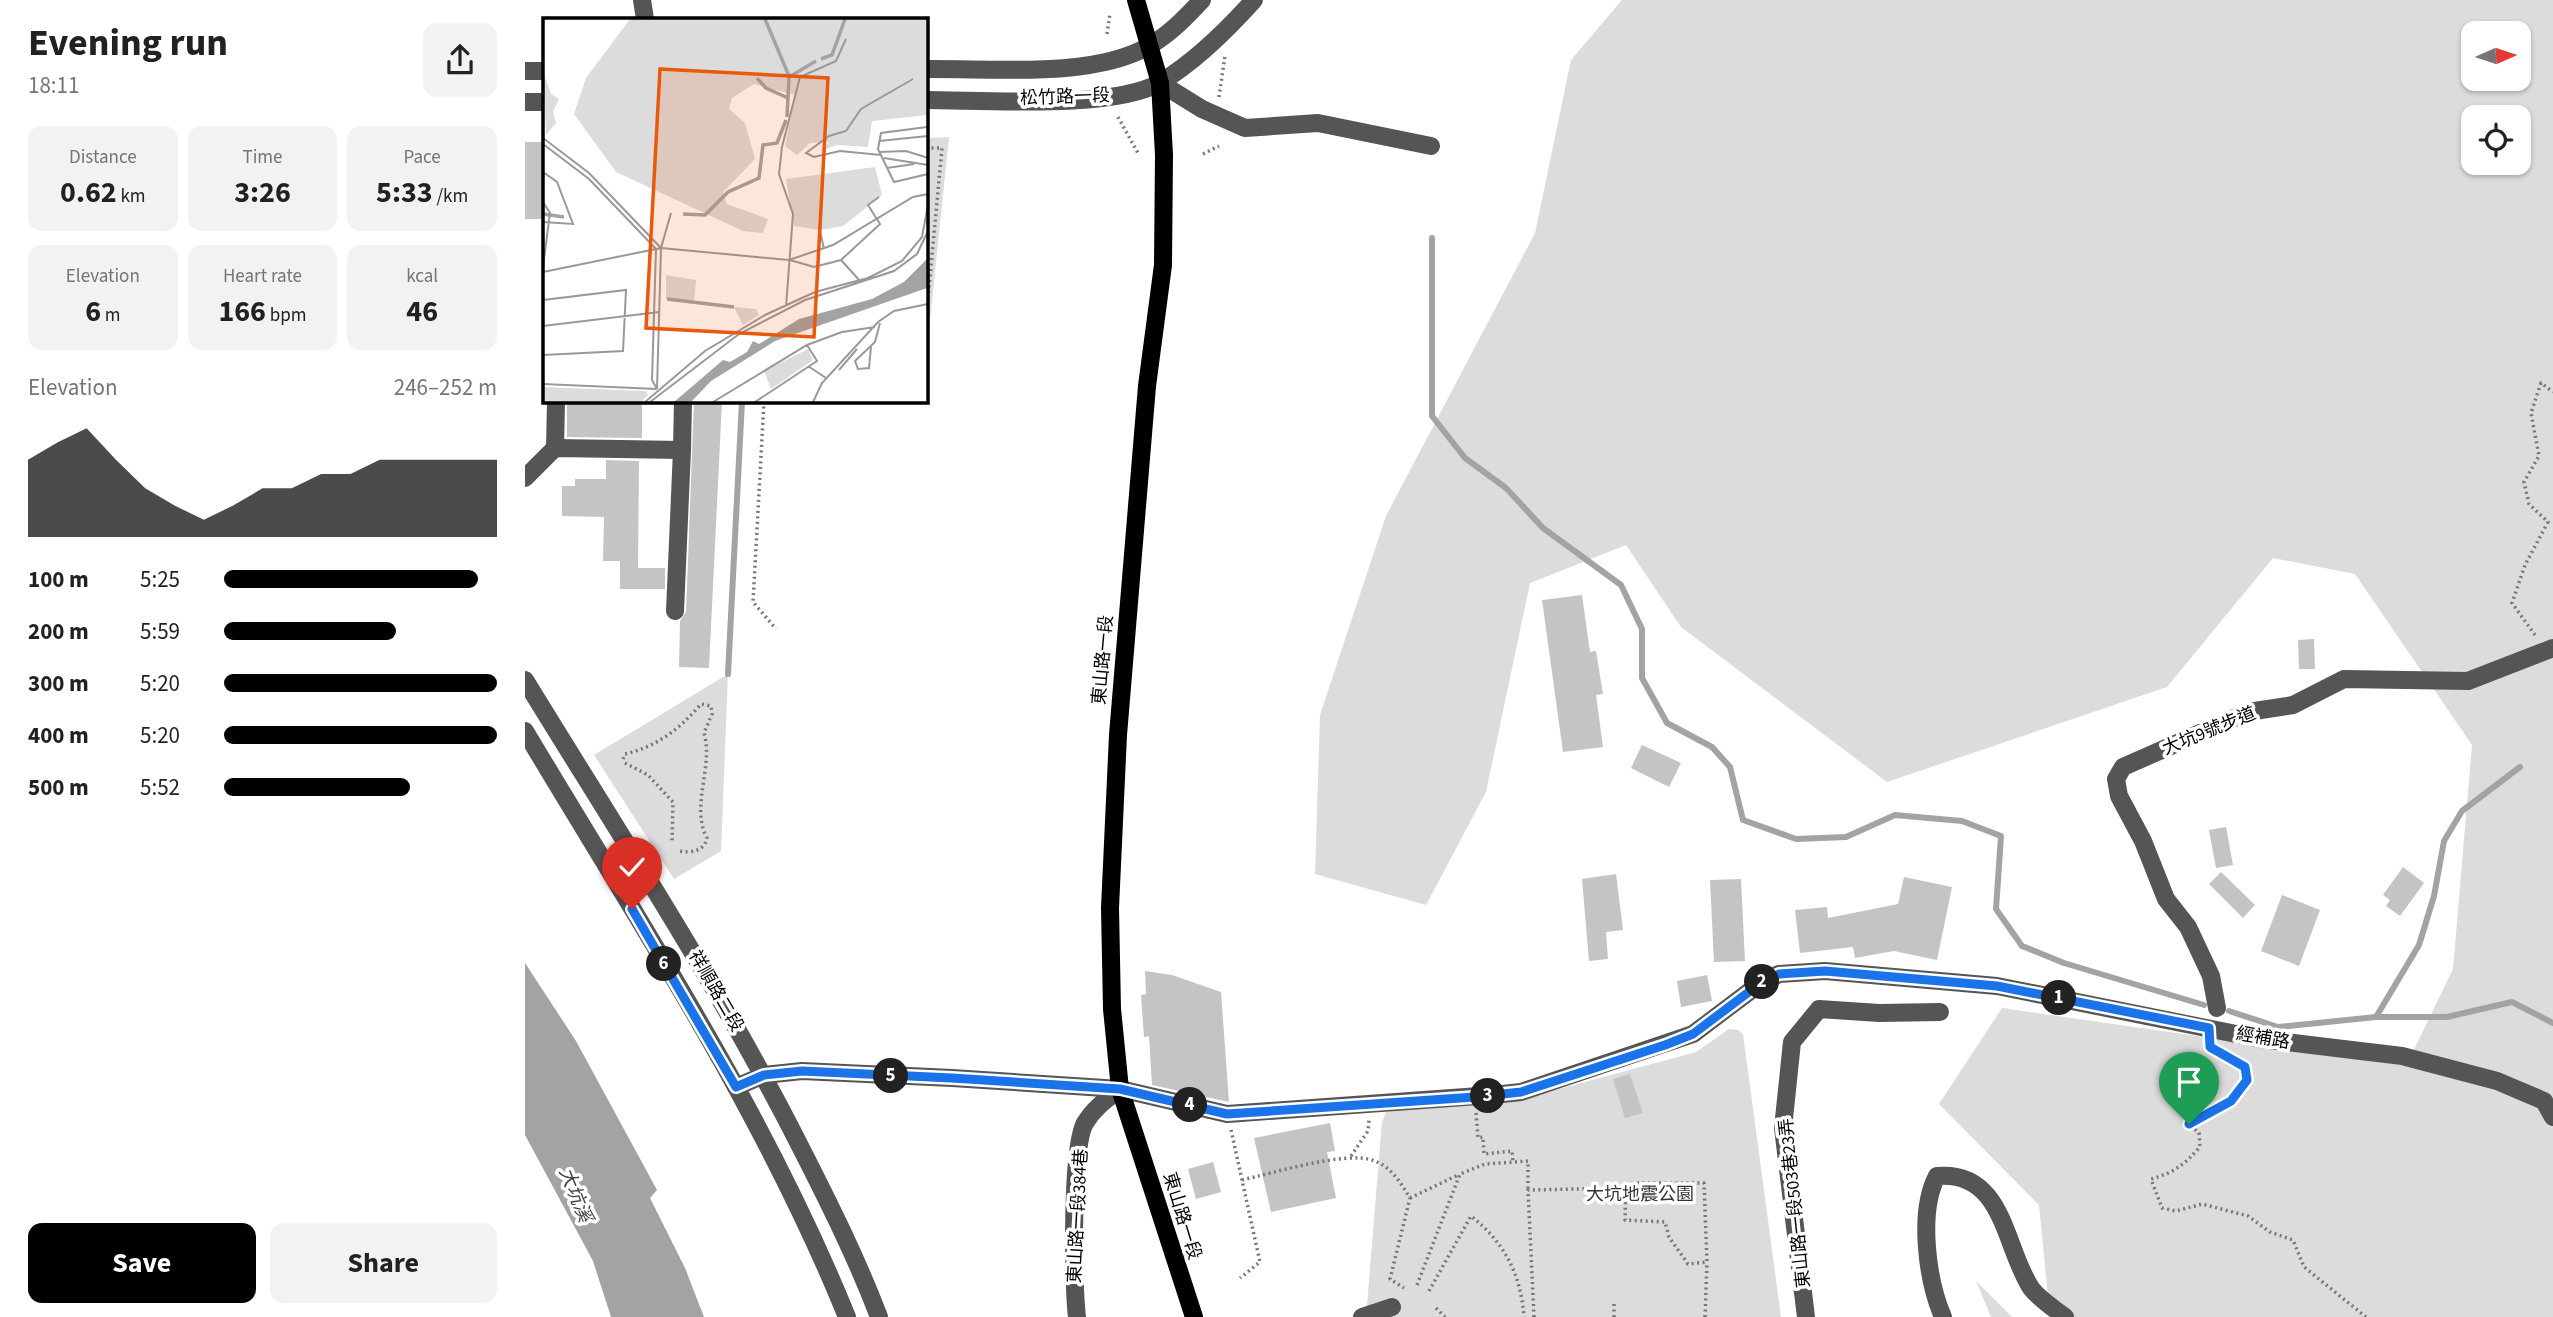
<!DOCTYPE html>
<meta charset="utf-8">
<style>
:root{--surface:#fff;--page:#f2f2f2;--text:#202124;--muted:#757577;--accent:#000}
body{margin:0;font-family:"Source Sans 3","Noto Sans TC",sans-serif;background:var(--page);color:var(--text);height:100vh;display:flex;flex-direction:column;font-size:26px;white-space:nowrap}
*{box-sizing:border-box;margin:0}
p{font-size:23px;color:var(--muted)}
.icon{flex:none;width:38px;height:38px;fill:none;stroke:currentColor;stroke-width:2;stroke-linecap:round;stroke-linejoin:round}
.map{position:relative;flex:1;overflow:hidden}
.drawer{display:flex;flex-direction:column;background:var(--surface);width:525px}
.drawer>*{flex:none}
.needle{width:46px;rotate:87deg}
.controls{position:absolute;left:1936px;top:21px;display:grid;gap:14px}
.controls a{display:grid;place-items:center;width:70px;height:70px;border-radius:14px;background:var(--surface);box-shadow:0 2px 5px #0004;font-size:35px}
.pin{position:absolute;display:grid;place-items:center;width:60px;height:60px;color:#fff;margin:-72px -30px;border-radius:50% 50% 50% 0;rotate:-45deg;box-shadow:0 0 7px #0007}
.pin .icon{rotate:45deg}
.km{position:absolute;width:35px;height:35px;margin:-18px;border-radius:50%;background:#222;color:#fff;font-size:19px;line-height:35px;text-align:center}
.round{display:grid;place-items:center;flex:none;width:74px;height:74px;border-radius:14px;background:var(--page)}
.head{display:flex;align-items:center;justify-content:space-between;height:119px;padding:0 28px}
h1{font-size:38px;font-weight:700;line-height:52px}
.stats{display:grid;grid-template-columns:repeat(3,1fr);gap:10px;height:119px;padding:7px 28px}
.stats div{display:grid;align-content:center;border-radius:14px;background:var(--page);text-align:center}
.stats b{font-size:30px;font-weight:700}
.stats small{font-size:19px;font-weight:400}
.stats p{font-size:19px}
.chart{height:196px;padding:14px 28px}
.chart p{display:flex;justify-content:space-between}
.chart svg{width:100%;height:126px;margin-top:7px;fill:var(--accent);opacity:.7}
.action{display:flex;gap:14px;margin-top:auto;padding:14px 28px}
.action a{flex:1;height:80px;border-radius:14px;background:var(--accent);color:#fff;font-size:28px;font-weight:700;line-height:80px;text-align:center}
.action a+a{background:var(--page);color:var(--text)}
ul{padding:0 28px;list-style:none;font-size:23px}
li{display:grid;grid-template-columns:112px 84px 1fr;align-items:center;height:52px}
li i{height:18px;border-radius:9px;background:var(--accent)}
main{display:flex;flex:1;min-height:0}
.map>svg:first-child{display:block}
.green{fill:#dcdcdc;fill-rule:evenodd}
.water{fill:#a3a3a3}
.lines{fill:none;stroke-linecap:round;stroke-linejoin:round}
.stream{stroke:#a3a3a3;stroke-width:6}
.building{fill:#c4c4c4}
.path{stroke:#777;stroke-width:3.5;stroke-dasharray:2 3.5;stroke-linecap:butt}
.minor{stroke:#555;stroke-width:18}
.major{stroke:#000;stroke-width:18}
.route-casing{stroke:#fff;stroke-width:14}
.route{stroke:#1a73e8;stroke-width:9}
.labels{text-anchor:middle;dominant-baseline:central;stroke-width:7;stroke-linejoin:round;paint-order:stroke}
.street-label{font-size:18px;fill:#000;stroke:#fff}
.park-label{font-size:18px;fill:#333;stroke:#fff}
.water-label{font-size:19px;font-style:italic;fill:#444;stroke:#fff}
.inset-river{fill:none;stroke:#a3a3a3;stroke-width:3.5}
.inset-road{fill:none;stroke:#999;stroke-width:2}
.view{fill:#e8590c;fill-opacity:0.15;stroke:#e8590c;stroke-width:3.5}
.inset-edge{fill:none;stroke:#000;stroke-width:3.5}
</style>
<main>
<section class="drawer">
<div class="head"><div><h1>Evening run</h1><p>18:11</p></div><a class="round"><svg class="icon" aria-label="share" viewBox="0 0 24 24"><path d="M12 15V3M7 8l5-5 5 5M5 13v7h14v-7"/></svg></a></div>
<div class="stats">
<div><p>Distance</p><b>0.62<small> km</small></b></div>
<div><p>Time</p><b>3:26</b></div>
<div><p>Pace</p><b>5:33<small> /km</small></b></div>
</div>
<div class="stats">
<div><p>Elevation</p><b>6<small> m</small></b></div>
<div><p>Heart rate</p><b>166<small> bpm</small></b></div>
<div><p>kcal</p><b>46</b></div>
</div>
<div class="chart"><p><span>Elevation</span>246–252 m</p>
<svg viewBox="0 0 160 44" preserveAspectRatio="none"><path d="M0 44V17L10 11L20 6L30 17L40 27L50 33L60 38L70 33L80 27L90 27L100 22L110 22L120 17L130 17L140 17L150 17L160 17V44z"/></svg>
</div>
<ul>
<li><b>100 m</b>5:25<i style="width:93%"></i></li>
<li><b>200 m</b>5:59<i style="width:63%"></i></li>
<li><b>300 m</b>5:20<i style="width:100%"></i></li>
<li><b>400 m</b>5:20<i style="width:100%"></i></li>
<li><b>500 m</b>5:52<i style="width:68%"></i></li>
</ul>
<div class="action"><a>Save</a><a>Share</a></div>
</section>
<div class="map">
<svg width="2028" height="1317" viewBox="0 0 2028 1317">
<rect width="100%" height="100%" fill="#fff"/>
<g class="green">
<path d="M1097,0H2028V1317H1525L1514,1205L1414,1104L1477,1008L1881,1066L1928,969L1947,745L1830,574L1748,558L1642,687L1362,782L1156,627L1101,545L1005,583L961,792L901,905L790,874L795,715L861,516L1010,233L1046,60ZM1948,33H1993V79H1948ZM1948,117H1993V163H1948Z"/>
<polygon points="424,137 401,359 401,138"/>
<polygon points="203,674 196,851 149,879 69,755"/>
<polygon points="1204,1029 1213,1030 1218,1034 1256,1317 841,1317 857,1122 861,1112 872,1108 993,1100 1171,1052"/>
<polygon points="1451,1281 1487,1317 1466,1317"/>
</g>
<polygon class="water" points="0,963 51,1041 132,1190 125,1198 160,1268 179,1317 86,1317 68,1261 0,1135"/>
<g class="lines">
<g class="stream">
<polyline points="907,238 907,416 940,458 981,488 1018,528 1096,585 1117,629 1117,678 1142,723 1187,747 1205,767 1218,820 1271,839 1321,837 1370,815 1437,821 1476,836 1471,909 1497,946 1539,963 1679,1005"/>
<polyline points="203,674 217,401"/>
<polyline points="1704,1011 1753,1027 1851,1017 1922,1017 1987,1002 2028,1023"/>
<polyline points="1851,1017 1894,945 1909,896 1919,841 1937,811 1995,767"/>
</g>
</g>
<g class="building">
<rect x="0" y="142" width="19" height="77"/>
<polygon points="42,401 117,401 117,438 42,437"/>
<polygon points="169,401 197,401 184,668 154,667 155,621 161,612"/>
<polygon points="81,460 114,461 113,568 140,568 140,589 95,589 95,561 78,561 79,517 37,516 37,486 50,486 50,479 81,479"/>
<polygon points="1057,595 1065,652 1071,651 1078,694 1071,695 1078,747 1038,752 1017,600"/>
<polygon points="1789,639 1790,669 1774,669 1773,640"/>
<polygon points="1117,745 1156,763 1144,787 1106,768"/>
<polygon points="1701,827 1708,865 1691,868 1684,830"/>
<polygon points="1878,867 1899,883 1875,916 1861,906 1865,900 1858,895"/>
<polygon points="1696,872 1730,905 1718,918 1684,884"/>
<polygon points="1091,874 1098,930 1081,932 1083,959 1064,961 1057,879"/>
<polygon points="1379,877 1427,887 1412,960 1369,951 1330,958 1328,947 1275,953 1270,910 1302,907 1303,918 1373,904"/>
<polygon points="1216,879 1220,961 1189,962 1185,880"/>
<polygon points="1757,895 1795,910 1774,966 1736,951"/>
<polygon points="620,971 647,975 696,992 704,1102 627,1085 624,1036 619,1037 616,995 621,994"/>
<polygon points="1182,975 1187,1001 1156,1007 1152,981"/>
<polygon points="1105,1074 1118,1113 1100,1118 1088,1079"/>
<polygon points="805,1123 810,1151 802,1152 811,1198 746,1212 729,1138"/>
<polygon points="688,1162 696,1192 671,1199 663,1169"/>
</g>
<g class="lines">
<g class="path">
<polyline points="582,34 585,13"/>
<polyline points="694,97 700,56"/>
<polyline points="593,117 614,155"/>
<polyline points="401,148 417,148 401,320"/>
<polyline points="678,154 694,146"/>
<polyline points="239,401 228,602 251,629"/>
<polyline points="2010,635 1987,603 2000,565 2023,522 2004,504 1999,482 2014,456 2006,413 2016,383 2028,392"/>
<path d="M98,759L100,754C131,747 155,729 176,704L186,706L187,714L179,733C189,766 165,806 182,838C179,852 166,853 153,851"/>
<polyline points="100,763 123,775 148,802 147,841"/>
<path d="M1688,1049L1720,1067L1722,1080L1706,1101L1664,1124L1674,1133L1675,1147C1660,1164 1649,1173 1626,1179L1637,1208L1651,1211L1677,1204L1723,1216L1745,1232L1768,1240L1779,1267L1841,1317"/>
<polyline points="951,1113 953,1138 958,1137 959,1154 987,1151 988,1162"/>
<polyline points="706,1130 735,1262 715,1278"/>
<polyline points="826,1156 843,1131 844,1120"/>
<path d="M717,1180C748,1173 820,1151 847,1160C866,1166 875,1182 885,1198L865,1279L879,1288"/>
<polygon points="1101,1183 1179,1183 1182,1262 1163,1264 1144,1237 1140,1222 1100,1220"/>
<polyline points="885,1198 933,1175"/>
<polyline points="892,1285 935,1174 960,1164 1003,1161 1003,1190"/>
<path d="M904,1291L946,1216C979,1242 996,1274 999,1317"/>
<polyline points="1089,1304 1089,1317"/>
<polyline points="911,1308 920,1317"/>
<polyline points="1009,1317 1003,1190 1101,1188"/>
<polyline points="1180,1317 1182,1262"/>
</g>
<g class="minor">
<polyline points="117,0 120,19"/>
<path d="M401,69C468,68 566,79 624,46C645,34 661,17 677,0"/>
<polyline points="0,71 19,71"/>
<polyline points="635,83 677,109 720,128 793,123 906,146"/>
<path d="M401,100C458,100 589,110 636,82C671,61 702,30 729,0"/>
<polyline points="0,102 19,102"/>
<polyline points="30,448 31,401"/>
<polyline points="0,478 30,448 157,450 158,401"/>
<polyline points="150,611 157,450"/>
<path d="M0,680C95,835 194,986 276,1148C304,1203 332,1259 354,1317"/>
<path d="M0,731C114,922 238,1110 322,1317"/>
<polyline points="1692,1008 1686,976 1663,927 1641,899 1618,841 1594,796 1591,779 1598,767 1723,712 1768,705 1819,679 1943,681 2028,648"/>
<polyline points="211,1087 239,1075 277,1071 427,1078 595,1089 702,1114 968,1095 996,1092 1168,1034 1237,982 1254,974 1300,971 1472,986 1736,1039 1877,1056 1972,1081 2019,1101 2028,1117"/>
<path d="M552,1317C548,1285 546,1148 560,1123C569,1108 582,1099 595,1089"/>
<polyline points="837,1317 867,1307"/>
<polyline points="1281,1317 1258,1128 1267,1042 1294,1009 1354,1013 1415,1012"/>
<path d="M1418,1317C1402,1280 1393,1212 1412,1176C1479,1170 1479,1247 1506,1288C1514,1299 1530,1309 1540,1317"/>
</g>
<polyline class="major" points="611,0 635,83 639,155 638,265 622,386 593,735 585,908 587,1009 595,1089 669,1317"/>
</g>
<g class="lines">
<g class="route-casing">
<polyline id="route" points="107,909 211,1087 239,1075 277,1071 427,1078 595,1089 702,1114 950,1097 996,1092 1140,1045 1168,1034 1237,982 1254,974 1300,971 1472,986 1684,1028 1685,1047 1720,1067 1722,1080 1706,1101 1664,1124"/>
</g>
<use href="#route" class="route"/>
</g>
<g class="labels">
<g class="street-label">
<text transform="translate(540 97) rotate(-2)">松竹路一段</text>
<text transform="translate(578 660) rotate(-85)">東山路一段</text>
<text transform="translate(1684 731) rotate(-22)">大坑9號步道</text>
<text transform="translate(191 991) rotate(60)">祥順路二段</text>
<text transform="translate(1738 1038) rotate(10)">經補路</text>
<text transform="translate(1270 1203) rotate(-96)">東山路一段503巷23弄</text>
<text transform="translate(553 1216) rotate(-87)">東山路一段384巷</text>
<text transform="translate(657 1216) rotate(73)">東山路一段</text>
</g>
<g class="park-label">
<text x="1115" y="1194">大坑地震公園</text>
</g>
<g class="water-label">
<text transform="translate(50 1195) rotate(68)">大坑溪</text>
</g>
</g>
<g transform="translate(18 18)">
<rect width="385" height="385" fill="#fff"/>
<path d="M87,1H385V97L329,103L325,129L294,127L277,133L286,124L267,125L254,137L242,128L252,77L211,66L189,80L186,91L202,105L212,141L180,174L184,186L225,201L220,215L200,213L73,154L31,96L43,60ZM0,53L8,76L16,81L10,94L13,105L3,117ZM332,149L339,177L300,208L278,212L251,208L243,161ZM123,257L153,262L151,285L123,281ZM191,289L213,291L216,297L200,307ZM265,331L270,342L228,371L221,353ZM0,369L103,373L105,377L98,384H0Z" fill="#dcdcdc"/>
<path d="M385,240L384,270L232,323L168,363L148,384H131L180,342L187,344L204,334L210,323L216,326L256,301L329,281L361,264Z" fill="#a3a3a3"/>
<path class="inset-river" d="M222,1L246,58M278,41L289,37L302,1M214,60L223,70L245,80M244,99L246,59L273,43M0,196L21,199M140,196L162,197L185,174L216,160L220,127L234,125L243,102M124,281L191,289"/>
<path class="inset-road" d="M384,109L338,115L335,131L351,164L385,156M0,120L46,155L118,230L114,371M336,123L385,118M0,126L46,161L113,231L109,362L114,371M336,134L363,133L385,140M338,137L297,133L271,139L263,135L286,118L303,113L318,91L370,61M341,140L385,147M344,150L371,146M0,154L14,164L30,206L0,204M0,184L7,195L0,249M276,208L281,231M118,230L128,195M247,242L271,249L298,242L337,206L325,187L336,179M298,242L317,263M0,254L118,230L246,242L290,227L370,179L385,176M0,282L83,272L80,333L0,337M243,289L250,196L236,156L239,129L257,59L293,43L303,21M0,308L116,294M328,329L326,350L315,351L312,343L332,324L337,305M265,348L283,360M296,352L314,331M0,366L114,371M102,384L162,333L222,297L272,274L325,260L359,243L379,219L385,187M107,384L196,316L262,282L351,253L374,236L385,213M170,384L264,327L299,314L332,309M212,384L274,343L264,327M270,384L279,365L335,304L351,293L385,286"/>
<path class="view" d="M117,51L285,60L271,319L103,310Z"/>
<rect width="385" height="385" class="inset-edge"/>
</g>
</svg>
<div class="controls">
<a><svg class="needle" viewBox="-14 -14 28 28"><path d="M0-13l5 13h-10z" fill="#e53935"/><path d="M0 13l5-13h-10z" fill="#757577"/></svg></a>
<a><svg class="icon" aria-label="locate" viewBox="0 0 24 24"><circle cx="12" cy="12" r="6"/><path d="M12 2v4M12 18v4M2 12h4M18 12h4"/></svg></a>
</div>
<div class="pin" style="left:1664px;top:1124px;background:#1e9e55"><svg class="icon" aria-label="arrive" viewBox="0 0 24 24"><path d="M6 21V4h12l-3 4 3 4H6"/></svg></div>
<div class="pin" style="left:107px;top:909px;background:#d93025"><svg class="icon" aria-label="check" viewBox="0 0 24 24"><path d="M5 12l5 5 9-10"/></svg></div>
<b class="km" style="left:1534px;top:998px">1</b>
<b class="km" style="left:1237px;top:982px">2</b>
<b class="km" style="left:963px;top:1096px">3</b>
<b class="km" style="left:665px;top:1105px">4</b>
<b class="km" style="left:366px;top:1076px">5</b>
<b class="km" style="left:139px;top:964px">6</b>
</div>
</main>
